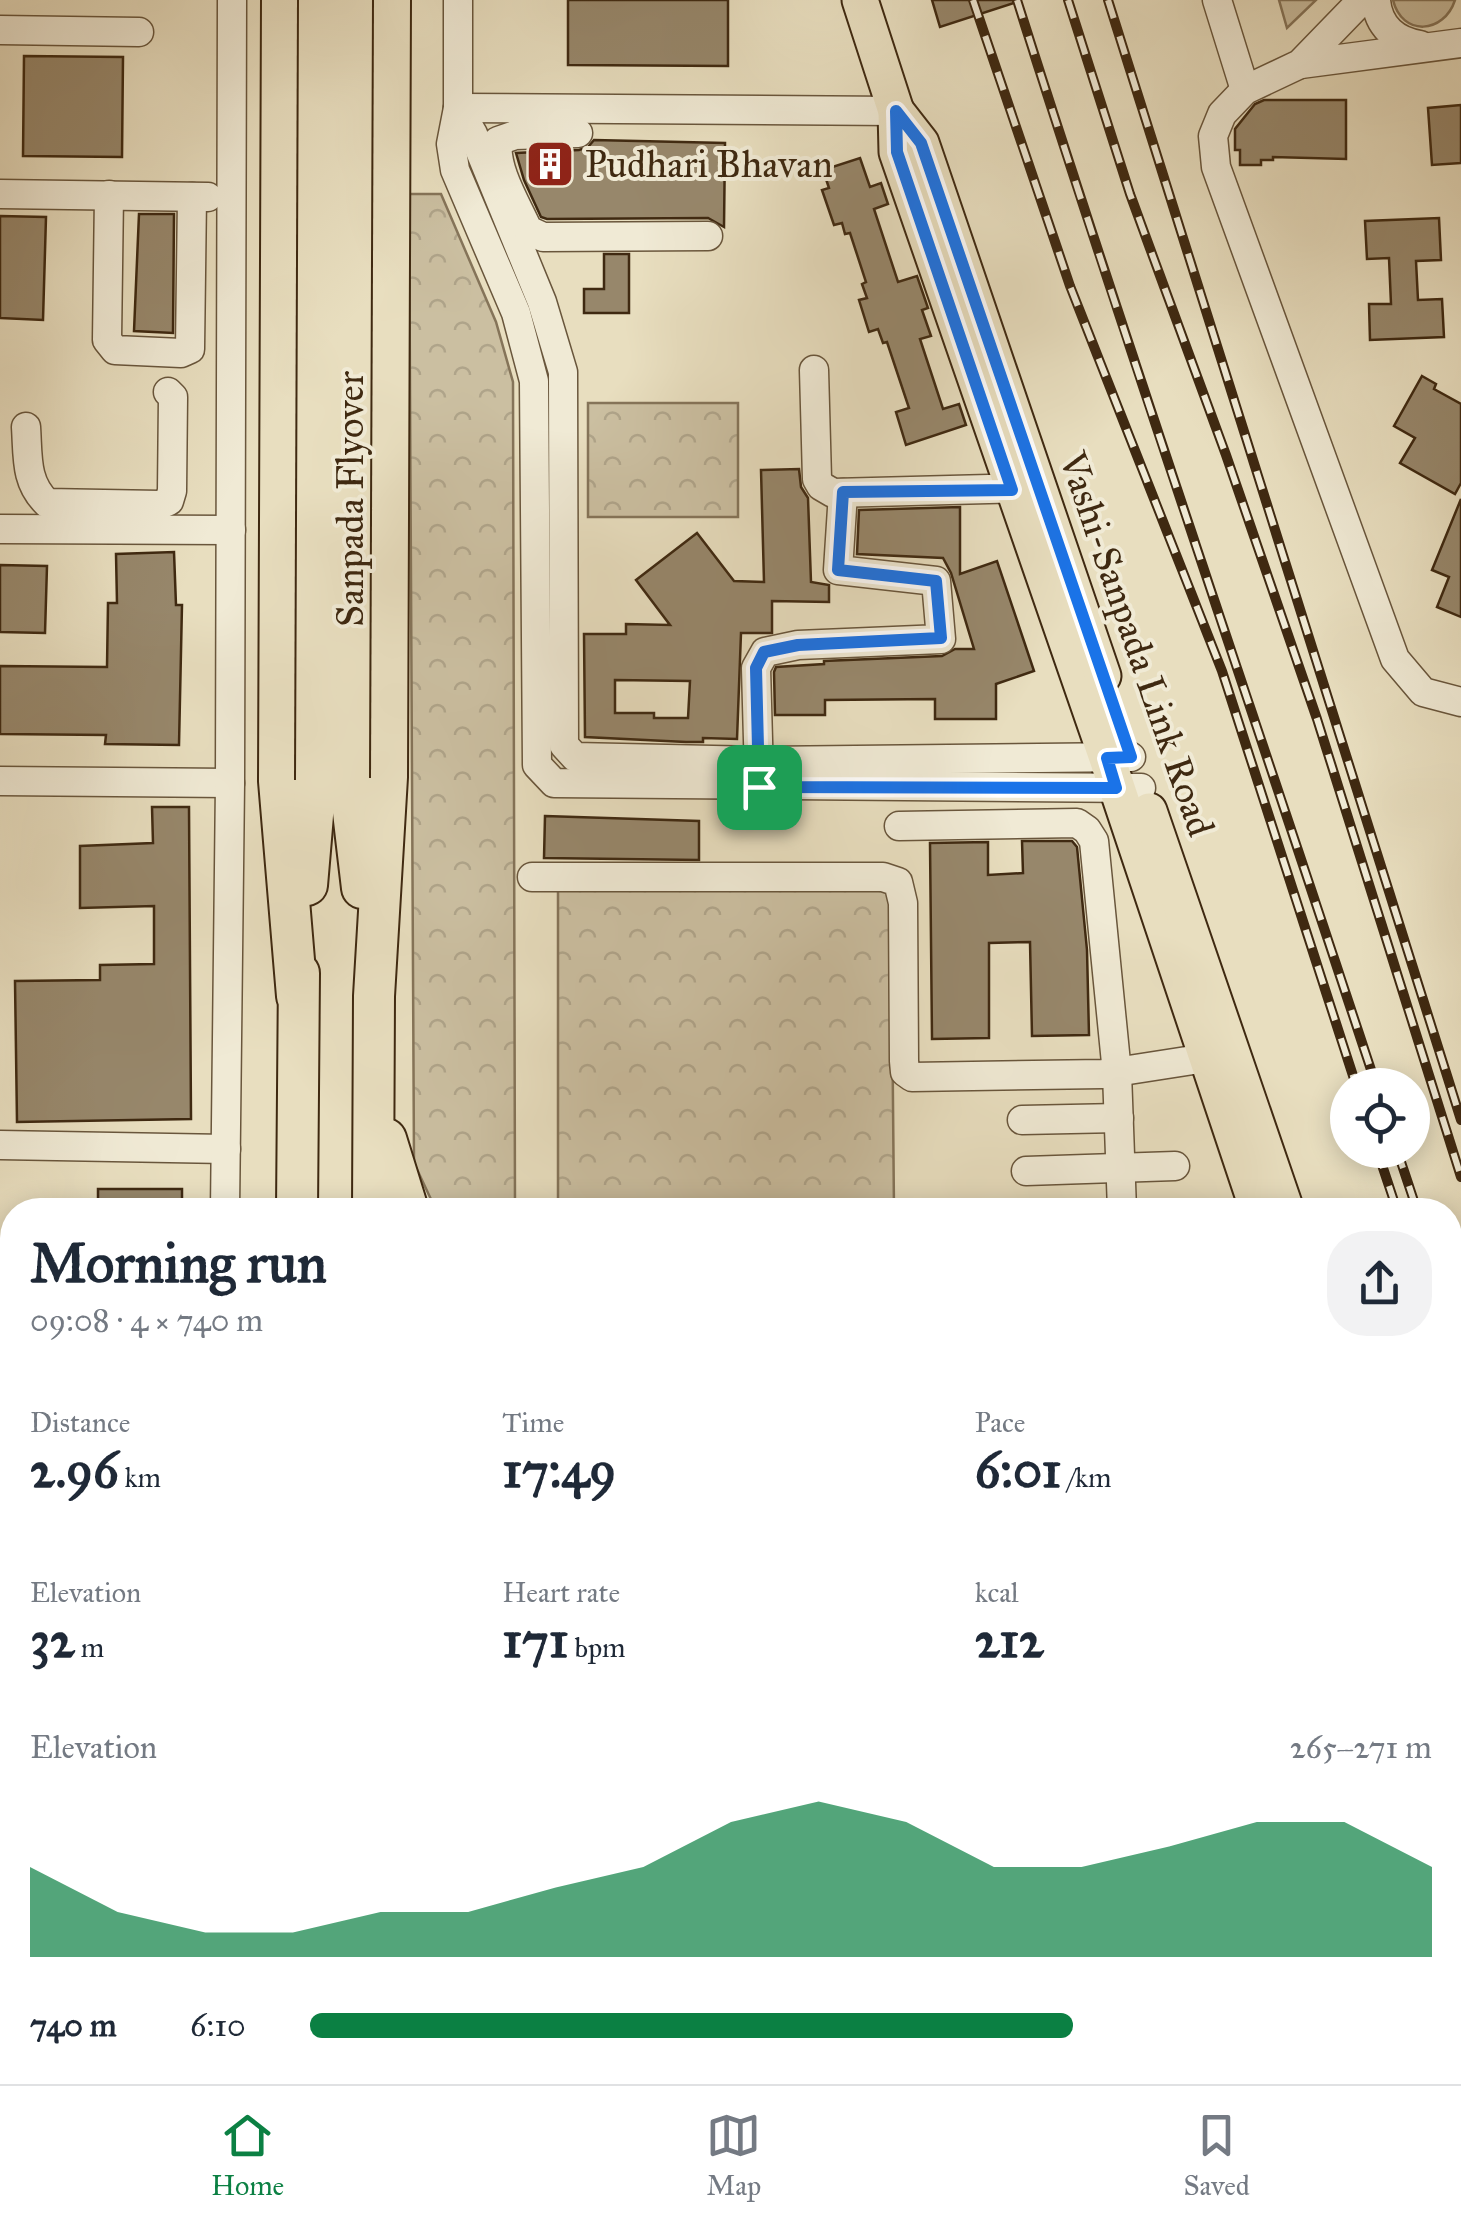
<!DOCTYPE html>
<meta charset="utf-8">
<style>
:root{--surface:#fff;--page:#f2f2f3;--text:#1f2937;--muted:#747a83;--line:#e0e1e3;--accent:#0b8043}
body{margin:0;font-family:"IM FELL Great Primer",serif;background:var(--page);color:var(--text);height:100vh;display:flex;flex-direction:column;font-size:38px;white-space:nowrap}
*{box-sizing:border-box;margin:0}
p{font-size:32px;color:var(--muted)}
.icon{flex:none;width:55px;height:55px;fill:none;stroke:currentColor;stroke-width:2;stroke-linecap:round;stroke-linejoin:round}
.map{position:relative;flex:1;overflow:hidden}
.side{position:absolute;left:0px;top:1198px;width:1462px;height:888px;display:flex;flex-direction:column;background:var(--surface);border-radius:40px 40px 0 0;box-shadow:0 5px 25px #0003}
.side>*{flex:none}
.controls{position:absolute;left:1330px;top:1068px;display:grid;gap:20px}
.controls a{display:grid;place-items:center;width:100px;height:100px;border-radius:50%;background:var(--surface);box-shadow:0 5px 25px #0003;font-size:50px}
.pin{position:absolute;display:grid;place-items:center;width:85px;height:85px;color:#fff;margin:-42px;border-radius:20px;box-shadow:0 5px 15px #0006}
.round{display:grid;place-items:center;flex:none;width:105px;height:105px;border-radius:40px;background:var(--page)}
.summary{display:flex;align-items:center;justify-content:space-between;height:170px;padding:0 30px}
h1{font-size:55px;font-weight:800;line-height:75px}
.metrics{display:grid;grid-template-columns:repeat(3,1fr);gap:15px;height:170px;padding:10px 30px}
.metrics div{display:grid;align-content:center}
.metrics b{font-size:50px;font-weight:800}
.metrics small{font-size:28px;font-weight:400}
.metrics p{font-size:28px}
.chart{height:280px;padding:20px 30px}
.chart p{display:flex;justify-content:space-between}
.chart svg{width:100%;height:180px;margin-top:10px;fill:var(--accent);opacity:.7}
ul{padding:0 30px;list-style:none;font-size:32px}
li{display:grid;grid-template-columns:160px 120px 1fr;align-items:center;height:75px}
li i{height:25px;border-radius:12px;background:var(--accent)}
.dock{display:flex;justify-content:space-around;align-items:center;height:140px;border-top:2px solid var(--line);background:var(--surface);font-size:28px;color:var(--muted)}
.dock a{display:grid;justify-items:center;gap:5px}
.dock .current{color:var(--accent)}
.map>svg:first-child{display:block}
.grass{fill:#cbbfa1;stroke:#857459;stroke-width:2.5}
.park{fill:url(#park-crowns);stroke:#857459;stroke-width:2.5}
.water{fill:url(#water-rules);stroke:#827056;stroke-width:2.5}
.building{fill:#97876b;stroke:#3f2911;stroke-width:2.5;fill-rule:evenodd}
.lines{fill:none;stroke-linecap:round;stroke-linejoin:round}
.minor-casing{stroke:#69563c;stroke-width:31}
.major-casing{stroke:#3f2911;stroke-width:39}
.highway-casing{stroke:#3f2911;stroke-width:44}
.minor{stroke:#f0ead5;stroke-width:28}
.major{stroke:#e8debf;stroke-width:35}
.highway{stroke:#e8debf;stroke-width:40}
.rail-casing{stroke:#3f2911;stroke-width:10}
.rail{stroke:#f0ead5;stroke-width:6;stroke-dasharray:19;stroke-linecap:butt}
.highway-bridge-casing{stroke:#3f2911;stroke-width:44;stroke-linecap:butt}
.highway-bridge{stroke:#e8debf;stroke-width:40}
.route-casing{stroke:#fff;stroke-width:20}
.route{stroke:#1a73e8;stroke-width:12}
.labels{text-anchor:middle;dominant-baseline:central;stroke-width:8;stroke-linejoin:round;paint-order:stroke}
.poi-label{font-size:38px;fill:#3f2911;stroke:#f0ead5;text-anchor:start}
.street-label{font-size:38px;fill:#3f2911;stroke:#f0ead5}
</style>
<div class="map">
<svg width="1461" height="2084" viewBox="0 0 1461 2084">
<defs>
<pattern id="park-crowns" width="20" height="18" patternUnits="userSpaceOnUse" patternTransform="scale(2.5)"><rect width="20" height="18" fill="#cbbfa1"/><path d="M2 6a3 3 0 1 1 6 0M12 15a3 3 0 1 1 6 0" fill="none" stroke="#afa48a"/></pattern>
<pattern id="water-rules" width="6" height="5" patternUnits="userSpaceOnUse" patternTransform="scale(2.5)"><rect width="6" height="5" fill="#afa084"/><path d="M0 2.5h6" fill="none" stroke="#90826b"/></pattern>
</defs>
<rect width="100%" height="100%" fill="#e8debf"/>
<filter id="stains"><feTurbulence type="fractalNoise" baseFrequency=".002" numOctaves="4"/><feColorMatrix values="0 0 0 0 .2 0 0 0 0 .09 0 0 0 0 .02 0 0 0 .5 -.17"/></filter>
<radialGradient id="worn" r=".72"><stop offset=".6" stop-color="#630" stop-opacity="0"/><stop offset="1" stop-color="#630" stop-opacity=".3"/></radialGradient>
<g class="grass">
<polygon points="1279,0 1316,0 1287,28"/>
<path d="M1393,0H1455C1444,34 1402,37 1393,0Z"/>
<polygon points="816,2080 1062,2081 1056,2084 824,2084"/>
</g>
<g class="park">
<polygon points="409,194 441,194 496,322 513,382 515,1210 436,1210 414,1163"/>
<rect x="588" y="403" width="150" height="114"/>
<polygon points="558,890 891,890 894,1210 558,1210"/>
</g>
<g class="water">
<polygon points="1461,1622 1461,1700 1450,1702 1450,1623"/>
<rect x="0" y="1851" width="12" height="81"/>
</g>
<g class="building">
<polygon points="568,0 728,0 728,66 568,65"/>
<polygon points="932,0 1013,0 1014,3 940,27"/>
<polygon points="24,56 123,57 122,157 23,156"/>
<polygon points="1264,100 1346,100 1346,159 1273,157 1273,160 1261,160 1261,165 1240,165 1240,150 1235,150 1235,129 1255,104"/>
<polygon points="1461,105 1461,163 1432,165 1428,108"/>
<polygon points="594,140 725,143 724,227 708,218 547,219 541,217 524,180 516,153 579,150 588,147"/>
<polygon points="860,158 870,187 881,183 888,204 874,209 898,282 917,276 928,308 922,310 931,336 920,339 943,409 959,404 966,425 906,445 896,412 909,408 887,342 883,343 878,329 869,332 859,300 867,298 862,284 866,282 850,233 845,234 842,223 834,225 822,190 829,188 823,170"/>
<polygon points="139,214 174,214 173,333 134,331"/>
<polygon points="0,216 46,217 43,320 0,318"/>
<polygon points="1439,218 1441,260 1416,261 1418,300 1442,299 1444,337 1370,340 1369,304 1391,304 1389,258 1367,259 1365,221"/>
<polygon points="604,254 629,254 629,313 584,313 584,289 604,289"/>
<polygon points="1422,376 1436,384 1434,389 1461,404 1461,483 1455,494 1400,463 1415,438 1394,426"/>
<path d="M799,469L801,487L808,498L811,582L829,585V602L772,601V633H741L737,739L703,738V742H686L585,737L584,634H626V624L670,625L636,580L697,533L734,581L764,582L761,470ZM615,680L690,681L688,718H654V713H615Z"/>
<polygon points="1461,499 1461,617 1437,607 1449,577 1432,570"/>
<polygon points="960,507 960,574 997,561 1034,671 996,684 996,719 935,719 935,699 825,700 825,715 775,715 774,672 776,667 824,664 824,661 942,656 955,649 974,649 951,573 943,558 857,554 859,510"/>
<polygon points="174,552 176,605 182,605 179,745 105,744 106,735 0,734 0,666 107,667 108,603 117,603 116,554"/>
<polygon points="0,565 47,566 45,633 0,632"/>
<polygon points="152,807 189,807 191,1119 17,1122 15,981 100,980 100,965 154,964 154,906 80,908 80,846 153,843"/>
<polygon points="545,816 699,821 699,860 544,858"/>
<polygon points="1022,841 1072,841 1077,847 1087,950 1089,1035 1032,1036 1030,942 989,943 989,1038 932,1039 930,843 988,842 988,875 1023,873"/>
<rect x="98" y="1189" width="84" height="21"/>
</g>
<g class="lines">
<g class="minor-casing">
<g id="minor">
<polyline points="458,0 458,108 451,144 455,170 516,313 534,381 537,765 554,783 1141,788"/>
<polyline points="1217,0 1245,90"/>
<polyline points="1362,0 1300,64 1245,90 1222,114 1213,136 1216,167 1395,659 1423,692 1461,702"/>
<path d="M1376,0C1378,26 1395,41 1420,45"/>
<polyline points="0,30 139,32"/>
<polyline points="1301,64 1461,43"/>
<polyline points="458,108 473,134 542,302 563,372 564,745 575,757 759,761 1131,757"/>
<polyline points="458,108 896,111"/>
<path d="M578,133L515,135L498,141C494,169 517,205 528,230L543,237L708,236"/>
<polyline points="0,194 208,197"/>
<polyline points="109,195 107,340 115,350 181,353 190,349 192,197"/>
<polyline points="814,370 817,479 821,486 833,493 1030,488"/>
<path d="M26,427C28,457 25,482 47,503L160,505L169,501L172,491L173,397L168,392"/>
<polyline points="0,529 231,530"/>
<polyline points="759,776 756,668 765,652 798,645 941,639 936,581 838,570 843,493"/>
<polyline points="0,781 230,783"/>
<polyline points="899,826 1077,823 1087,830 1094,841 1117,1073 1122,1210"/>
<polyline points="532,877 883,877 898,882 903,903 904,1061 905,1072 912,1077 1103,1074 1206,1058"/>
<polyline points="1022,1120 1119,1118"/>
<polyline points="0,1145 226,1149"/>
<polyline points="1026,1171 1175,1166"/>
<polyline points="225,1210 230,783 232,0"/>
<polyline points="0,1471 12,1471"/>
<polyline points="1450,1999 1461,2001"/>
</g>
</g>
<g class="major-casing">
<g id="major">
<polyline points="860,0 896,111 897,152 1107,758 1258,1210"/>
<polyline points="896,111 921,143 1103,676"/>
<polyline points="1149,811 1286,1210"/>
<polyline points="0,1679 12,1673"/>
<polyline points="1450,1693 1461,1726"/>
<polyline points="1450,1778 1461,1810"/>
<polyline points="0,1956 12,1964"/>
<polyline points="0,1999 12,1999"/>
<polyline points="1450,2018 1461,2018"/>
<polyline points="0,2060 12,2063"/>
<polyline points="53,2072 88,2084"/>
<polyline points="753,2072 786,2084"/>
<polyline points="1450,2072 1461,2072"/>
</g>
</g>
<g class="highway-casing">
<g id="highway">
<polyline points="282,0 279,781 297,996"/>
<polyline points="349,778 362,888"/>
<polyline points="307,885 316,780"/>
<polyline points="386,1139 408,1210"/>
<polyline points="297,1210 299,973"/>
<polyline points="373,1210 374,996 387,777 390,0"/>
<polyline points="0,1639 12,1635"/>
<polyline points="290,2084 290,2072"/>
<polyline points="363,2084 363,2072"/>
<polyline points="1156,2084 1225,2072"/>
</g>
</g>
<use href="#minor" class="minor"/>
<use href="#major" class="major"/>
<use href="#highway" class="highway"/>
<g class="rail-casing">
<g id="rail">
<polyline points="973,0 1070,286 1222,671 1356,1085"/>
<path d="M1017,0C1132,363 1257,723 1376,1085"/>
<polyline points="1068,0 1130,194 1226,455 1317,719 1461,1177"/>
<polyline points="1108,0 1461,1120"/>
<polyline points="1377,1150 1397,1210"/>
<polyline points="1397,1150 1417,1210"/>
<polyline points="1450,1314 1461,1349"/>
<polyline points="1450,1380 1461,1416"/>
</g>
</g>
<use href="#rail" class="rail"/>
<g class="highway-bridge-casing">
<g id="highway-bridge">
<polyline points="349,778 352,0"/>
<polyline points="316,780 319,0"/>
</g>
</g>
<use href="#highway-bridge" class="highway-bridge"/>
</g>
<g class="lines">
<g class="route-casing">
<polygon id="route" points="896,111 921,143 1131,757 1107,758 1116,788 759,787 756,668 764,652 798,645 941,638 936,581 838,570 843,492 1012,490 897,152"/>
</g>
<use href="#route" class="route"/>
</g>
<defs>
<g id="building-square" transform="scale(2.5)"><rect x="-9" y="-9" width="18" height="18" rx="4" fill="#8f2418" stroke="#f0ead5"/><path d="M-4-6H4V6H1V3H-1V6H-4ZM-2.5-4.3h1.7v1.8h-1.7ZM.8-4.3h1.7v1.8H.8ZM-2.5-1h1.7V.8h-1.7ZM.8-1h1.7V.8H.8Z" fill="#fff"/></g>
</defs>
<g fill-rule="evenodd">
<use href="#building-square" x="550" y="164"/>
</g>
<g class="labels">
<g class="poi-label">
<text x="585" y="164">Pudhari Bhavan</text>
</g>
<g class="street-label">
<text transform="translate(350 499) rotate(-90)">Sanpada Flyover</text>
<text transform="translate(1137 644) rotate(71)">Vashi-Sanpada Link Road</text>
</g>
</g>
<rect width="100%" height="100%" filter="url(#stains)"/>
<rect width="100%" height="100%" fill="url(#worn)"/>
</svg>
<div class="controls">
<a><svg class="icon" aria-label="locate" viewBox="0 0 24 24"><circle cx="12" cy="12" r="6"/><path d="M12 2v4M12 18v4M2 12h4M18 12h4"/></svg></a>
</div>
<div class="pin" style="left:759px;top:787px;background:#1e9e55"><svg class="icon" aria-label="arrive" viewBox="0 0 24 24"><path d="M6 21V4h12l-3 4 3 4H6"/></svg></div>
<section class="side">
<div class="summary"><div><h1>Morning run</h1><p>09:08 · 4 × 740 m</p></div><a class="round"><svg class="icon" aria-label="share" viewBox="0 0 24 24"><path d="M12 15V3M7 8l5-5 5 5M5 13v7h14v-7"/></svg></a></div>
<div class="metrics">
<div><p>Distance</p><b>2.96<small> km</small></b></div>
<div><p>Time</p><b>17:49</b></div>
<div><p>Pace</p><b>6:01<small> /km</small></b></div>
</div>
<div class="metrics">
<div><p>Elevation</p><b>32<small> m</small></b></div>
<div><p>Heart rate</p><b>171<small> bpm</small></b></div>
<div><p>kcal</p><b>212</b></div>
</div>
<div class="chart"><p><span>Elevation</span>265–271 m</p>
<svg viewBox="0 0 160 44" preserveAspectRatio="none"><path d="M0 44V22L10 33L20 38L30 38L40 33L50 33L60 27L70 22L80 11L90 6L100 11L110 22L120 22L130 17L140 11L150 11L160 22V44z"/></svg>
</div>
<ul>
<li><b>740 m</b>6:10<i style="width:68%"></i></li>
</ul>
</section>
</div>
<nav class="dock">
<a class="current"><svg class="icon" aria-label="home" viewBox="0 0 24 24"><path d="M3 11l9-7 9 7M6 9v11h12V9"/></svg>Home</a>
<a><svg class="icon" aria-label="map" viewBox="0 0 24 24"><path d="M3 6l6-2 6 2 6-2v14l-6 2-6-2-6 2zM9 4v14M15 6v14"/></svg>Map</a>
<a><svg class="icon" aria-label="saved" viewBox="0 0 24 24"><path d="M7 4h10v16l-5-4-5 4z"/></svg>Saved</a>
</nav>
